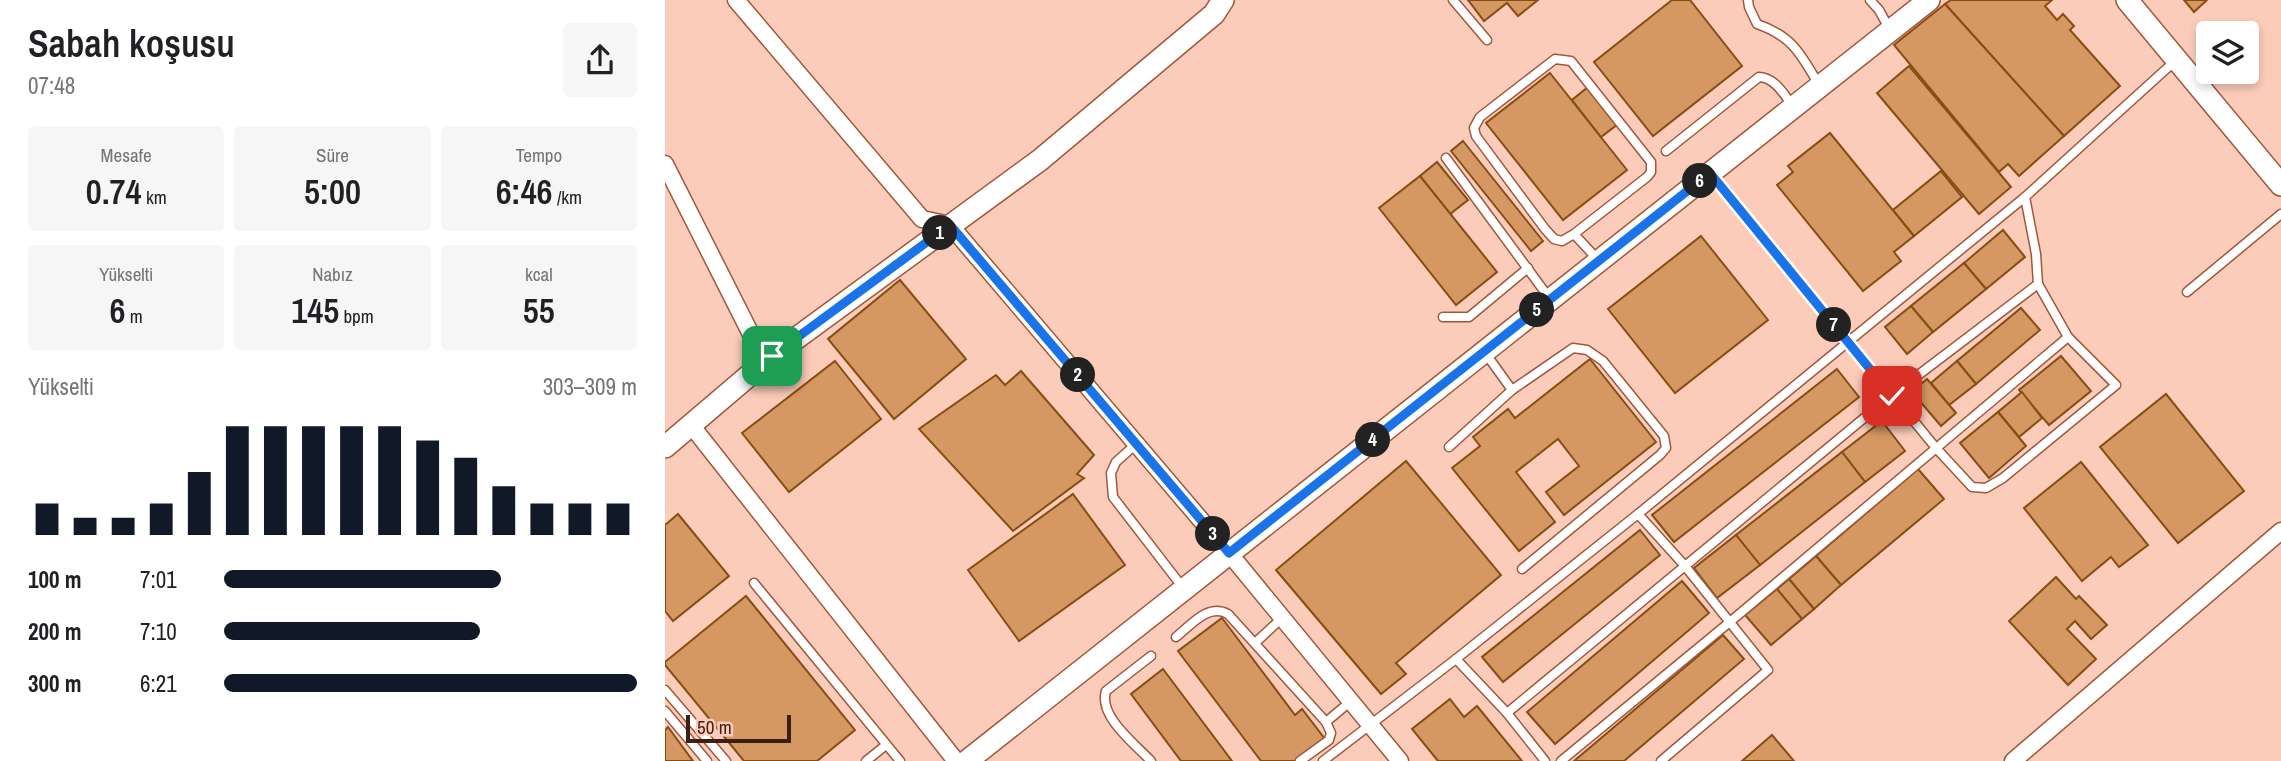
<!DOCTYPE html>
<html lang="tr">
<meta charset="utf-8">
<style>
:root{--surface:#fff;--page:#f6f6f6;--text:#202124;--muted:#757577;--accent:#111827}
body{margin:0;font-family:"Archivo Narrow",sans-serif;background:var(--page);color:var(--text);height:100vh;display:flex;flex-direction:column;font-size:26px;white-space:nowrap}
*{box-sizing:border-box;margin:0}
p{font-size:23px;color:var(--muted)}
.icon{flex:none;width:38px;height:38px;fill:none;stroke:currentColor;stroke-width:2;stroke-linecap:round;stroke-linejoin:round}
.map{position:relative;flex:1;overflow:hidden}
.panel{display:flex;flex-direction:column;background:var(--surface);width:665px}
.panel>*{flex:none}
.controls{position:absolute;left:1531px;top:21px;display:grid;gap:14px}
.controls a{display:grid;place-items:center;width:63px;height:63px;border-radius:7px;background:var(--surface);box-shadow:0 4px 10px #0003;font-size:35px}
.scale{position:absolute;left:21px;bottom:18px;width:105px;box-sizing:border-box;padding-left:7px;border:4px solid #3c1e13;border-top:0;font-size:19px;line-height:24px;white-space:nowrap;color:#3c1e13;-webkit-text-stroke:5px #fcccba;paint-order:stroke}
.pin{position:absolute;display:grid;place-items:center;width:60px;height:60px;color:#fff;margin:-30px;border-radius:14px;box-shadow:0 4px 10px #0006}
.km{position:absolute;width:35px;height:35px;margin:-18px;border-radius:50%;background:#222;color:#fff;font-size:19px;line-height:35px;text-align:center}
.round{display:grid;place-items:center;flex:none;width:74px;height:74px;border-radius:7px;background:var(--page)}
.headline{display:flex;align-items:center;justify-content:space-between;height:119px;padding:0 28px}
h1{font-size:38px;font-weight:600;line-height:52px}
.metrics{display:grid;grid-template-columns:repeat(3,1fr);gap:10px;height:119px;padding:7px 28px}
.metrics div{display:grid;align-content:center;border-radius:7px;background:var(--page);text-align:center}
.metrics b{font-size:35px;font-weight:600}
.metrics small{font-size:19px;font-weight:400}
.metrics p{font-size:19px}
.chart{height:196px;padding:14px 28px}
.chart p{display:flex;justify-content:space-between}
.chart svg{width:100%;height:126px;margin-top:7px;stroke:var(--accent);stroke-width:6}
ul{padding:0 28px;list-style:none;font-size:23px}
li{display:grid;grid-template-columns:112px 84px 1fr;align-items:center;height:52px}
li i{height:18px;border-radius:9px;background:var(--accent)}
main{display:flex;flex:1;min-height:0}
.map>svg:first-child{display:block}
.building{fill:#d59863;stroke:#854e15;stroke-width:2}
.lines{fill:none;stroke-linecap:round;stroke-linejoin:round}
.lane-casing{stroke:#9e583d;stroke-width:11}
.street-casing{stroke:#9e583d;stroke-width:19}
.secondary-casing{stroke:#9e583d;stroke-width:24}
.lane{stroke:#fff;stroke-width:8}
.street{stroke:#fff;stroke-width:16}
.secondary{stroke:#fff;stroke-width:21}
.route-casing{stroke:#fff;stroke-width:14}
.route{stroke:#1a73e8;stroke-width:9}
</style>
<main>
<section class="panel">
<div class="headline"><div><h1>Sabah koşusu</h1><p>07:48</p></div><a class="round"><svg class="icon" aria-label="share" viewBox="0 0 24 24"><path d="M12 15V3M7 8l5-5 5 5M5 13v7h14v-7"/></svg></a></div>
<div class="metrics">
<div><p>Mesafe</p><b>0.74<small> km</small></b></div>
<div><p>Süre</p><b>5:00</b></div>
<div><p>Tempo</p><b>6:46<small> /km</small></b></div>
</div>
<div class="metrics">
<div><p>Yükselti</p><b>6<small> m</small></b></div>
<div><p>Nabız</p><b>145<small> bpm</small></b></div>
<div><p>kcal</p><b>55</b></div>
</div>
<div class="chart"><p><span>Yükselti</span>303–309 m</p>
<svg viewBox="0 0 160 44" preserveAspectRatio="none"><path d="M5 44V33M15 44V38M25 44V38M35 44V33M45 44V22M55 44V6M65 44V6M75 44V6M85 44V6M95 44V6M105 44V11M115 44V17M125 44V27M135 44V33M145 44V33M155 44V33"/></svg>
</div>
<ul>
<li><b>100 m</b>7:01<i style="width:67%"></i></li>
<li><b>200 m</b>7:10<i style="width:62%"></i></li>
<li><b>300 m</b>6:21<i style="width:100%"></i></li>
</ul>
</section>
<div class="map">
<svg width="1616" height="761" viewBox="0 0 1616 761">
<rect width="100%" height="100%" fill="#fcccba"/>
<g class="building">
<polygon points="803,0 873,0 853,16 842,3 819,21"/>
<polygon points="1007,0 1025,0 1077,66 988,136 929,62"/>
<polygon points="1286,0 1387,0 1380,6 1392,20 1398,14 1409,26 1405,30 1455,86 1399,136 1280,4"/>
<polygon points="1519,0 1542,0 1529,12"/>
<polygon points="1280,4 1399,136 1354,176 1343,164 1334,172 1229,45"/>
<polygon points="1244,66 1346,187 1314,214 1212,93"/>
<polygon points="885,73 962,170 898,220 821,123"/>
<polygon points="923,87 953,124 936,137 907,100"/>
<polygon points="1165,133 1249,236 1229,252 1236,261 1198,291 1112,185 1128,172 1123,166"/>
<polygon points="798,141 878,241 866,251 786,151"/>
<polygon points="772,162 803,200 785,214 755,176"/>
<polygon points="1276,171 1297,197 1249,236 1228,210"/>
<polygon points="755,176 832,272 791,305 714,208"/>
<polygon points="1338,230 1360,257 1321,289 1299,263"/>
<polygon points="1036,236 1103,320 1010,393 943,309"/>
<polygon points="1299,263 1321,289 1268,332 1246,306"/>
<polygon points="235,280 301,359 229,419 163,339"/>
<polygon points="1246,306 1268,332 1242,354 1220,327"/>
<polygon points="1356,308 1375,330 1311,384 1292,361"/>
<polygon points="1396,356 1426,391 1384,425 1354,390"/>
<polygon points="925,359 991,442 899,515 881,492 914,466 893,439 851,472 890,522 854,551 787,468 815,446 808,437 843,409 850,418"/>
<polygon points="170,361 216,419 124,492 77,433"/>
<polygon points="1292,361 1311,384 1284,405 1266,383"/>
<polygon points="1172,369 1194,397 1009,542 987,515"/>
<polygon points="356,371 429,455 412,474 419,478 348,531 254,429 331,375 340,385"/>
<polygon points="1262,379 1291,413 1276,426 1247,392"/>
<polygon points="1357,392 1377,418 1354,437 1333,412"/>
<polygon points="1501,394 1579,491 1513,543 1435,447"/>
<polygon points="1333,412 1361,446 1324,478 1295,443"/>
<polygon points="1217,421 1240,451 1200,482 1177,452"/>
<polygon points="1177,452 1200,482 1095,565 1071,535"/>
<polygon points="741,461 836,575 731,663 741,674 716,694 611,570"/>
<polygon points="1416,462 1483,545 1454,567 1446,557 1417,581 1359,508"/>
<polygon points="1253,469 1279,499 1176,585 1151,556"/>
<polygon points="408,494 460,565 354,641 303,570"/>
<polygon points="13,514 64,576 8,621 0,611 0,525"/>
<polygon points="975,530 995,555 838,682 817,657"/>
<polygon points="1071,535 1095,565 1052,598 1029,568"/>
<polygon points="1151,556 1176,585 1149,609 1124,579"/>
<polygon points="1391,577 1411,599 1414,596 1442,625 1426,639 1410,621 1402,629 1431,659 1403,685 1344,621"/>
<polygon points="1124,579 1149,609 1137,619 1112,589"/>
<polygon points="1017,581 1044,613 890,744 862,712"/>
<polygon points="1112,589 1137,619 1106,645 1080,615"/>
<polygon points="81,596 190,730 152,761 79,761 0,665 0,662"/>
<polygon points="557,618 630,715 637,709 660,739 630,761 596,761 513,651"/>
<polygon points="1058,635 1079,659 959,761 909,761"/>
<polygon points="498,669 567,761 516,761 466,694"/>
<polygon points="785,699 799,717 812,706 857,761 773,761 747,729"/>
<polygon points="3,727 28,761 0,761 0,730"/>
<polygon points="1107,735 1129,761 1077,761"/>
</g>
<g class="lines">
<g class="lane-casing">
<g id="lane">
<polyline points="788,0 822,40"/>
<path d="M1083,0L1084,7L1092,24C1127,36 1136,54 1154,85"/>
<polyline points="1205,0 1214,10 1225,30"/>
<path d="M1001,151L1094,77C1110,78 1118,93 1127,105"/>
<polyline points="781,158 885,299"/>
<polyline points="1047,175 1271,448 1307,487 1321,488 1338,478 1451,385 1403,337 1373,284 1371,254 1360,197"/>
<polyline points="909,234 982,177 986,172 986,162 906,61 890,59 815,117 809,128 811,136 880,229 889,239 897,241 909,234 934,261"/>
<polyline points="1522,292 1616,214"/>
<polyline points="778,317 804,317 863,268"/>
<polyline points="821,354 847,390"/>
<polyline points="471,444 451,462 446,473 448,497 519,589"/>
<polyline points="784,447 847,390 908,348 922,350 938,361 999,436 1001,448 995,455 857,569"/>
<polyline points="973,514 1020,566 1103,670 996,761"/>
<polyline points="89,583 235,761"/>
<path d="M511,637C526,625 543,603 563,614L661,722L666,733L664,740L635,761"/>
<polyline points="590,643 617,618"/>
<path d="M486,656L441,691C433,716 470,744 486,761"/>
<polyline points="791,659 842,713 880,761"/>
<polyline points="0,690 61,761"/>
<polyline points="0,711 42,761"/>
<polyline points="842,713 1227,395 1373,284"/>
<polyline points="661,722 686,701"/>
<polyline points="201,761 221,745"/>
<polyline points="658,761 791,659 973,514 1360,197 1510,61"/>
<polyline points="896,761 1066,621 1403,337"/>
</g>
</g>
<g class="street-casing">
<g id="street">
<polyline points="71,0 257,219 285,225 564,553 735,761"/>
<polyline points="0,164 100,362"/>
<polyline points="26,425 291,761"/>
<polyline points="1348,761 1616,531"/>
</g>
</g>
<g class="secondary-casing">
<g id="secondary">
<polyline points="1462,0 1616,185"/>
<polyline points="0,447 107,356 375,160 549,14 558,0"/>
<polyline points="302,761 1264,0"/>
</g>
</g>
<use href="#lane" class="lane"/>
<use href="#street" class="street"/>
<use href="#secondary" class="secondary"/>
</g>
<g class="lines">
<g class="route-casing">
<polyline id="route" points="107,356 285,225 564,553 1045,173 1227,396"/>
</g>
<use href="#route" class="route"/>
</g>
</svg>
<div class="controls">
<a><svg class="icon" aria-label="layers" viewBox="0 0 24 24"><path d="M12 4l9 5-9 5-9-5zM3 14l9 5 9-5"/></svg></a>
</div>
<div class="scale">50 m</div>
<div class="pin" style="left:107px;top:356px;background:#1e9e55"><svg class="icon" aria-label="arrive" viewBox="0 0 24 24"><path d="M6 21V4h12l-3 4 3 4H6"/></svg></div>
<div class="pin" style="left:1227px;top:396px;background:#d93025"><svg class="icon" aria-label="check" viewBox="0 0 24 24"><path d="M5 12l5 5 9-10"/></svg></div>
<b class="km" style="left:275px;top:233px">1</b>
<b class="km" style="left:413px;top:375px">2</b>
<b class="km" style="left:548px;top:534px">3</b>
<b class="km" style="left:708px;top:440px">4</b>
<b class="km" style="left:872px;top:310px">5</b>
<b class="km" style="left:1035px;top:181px">6</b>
<b class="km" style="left:1169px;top:325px">7</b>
</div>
</main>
